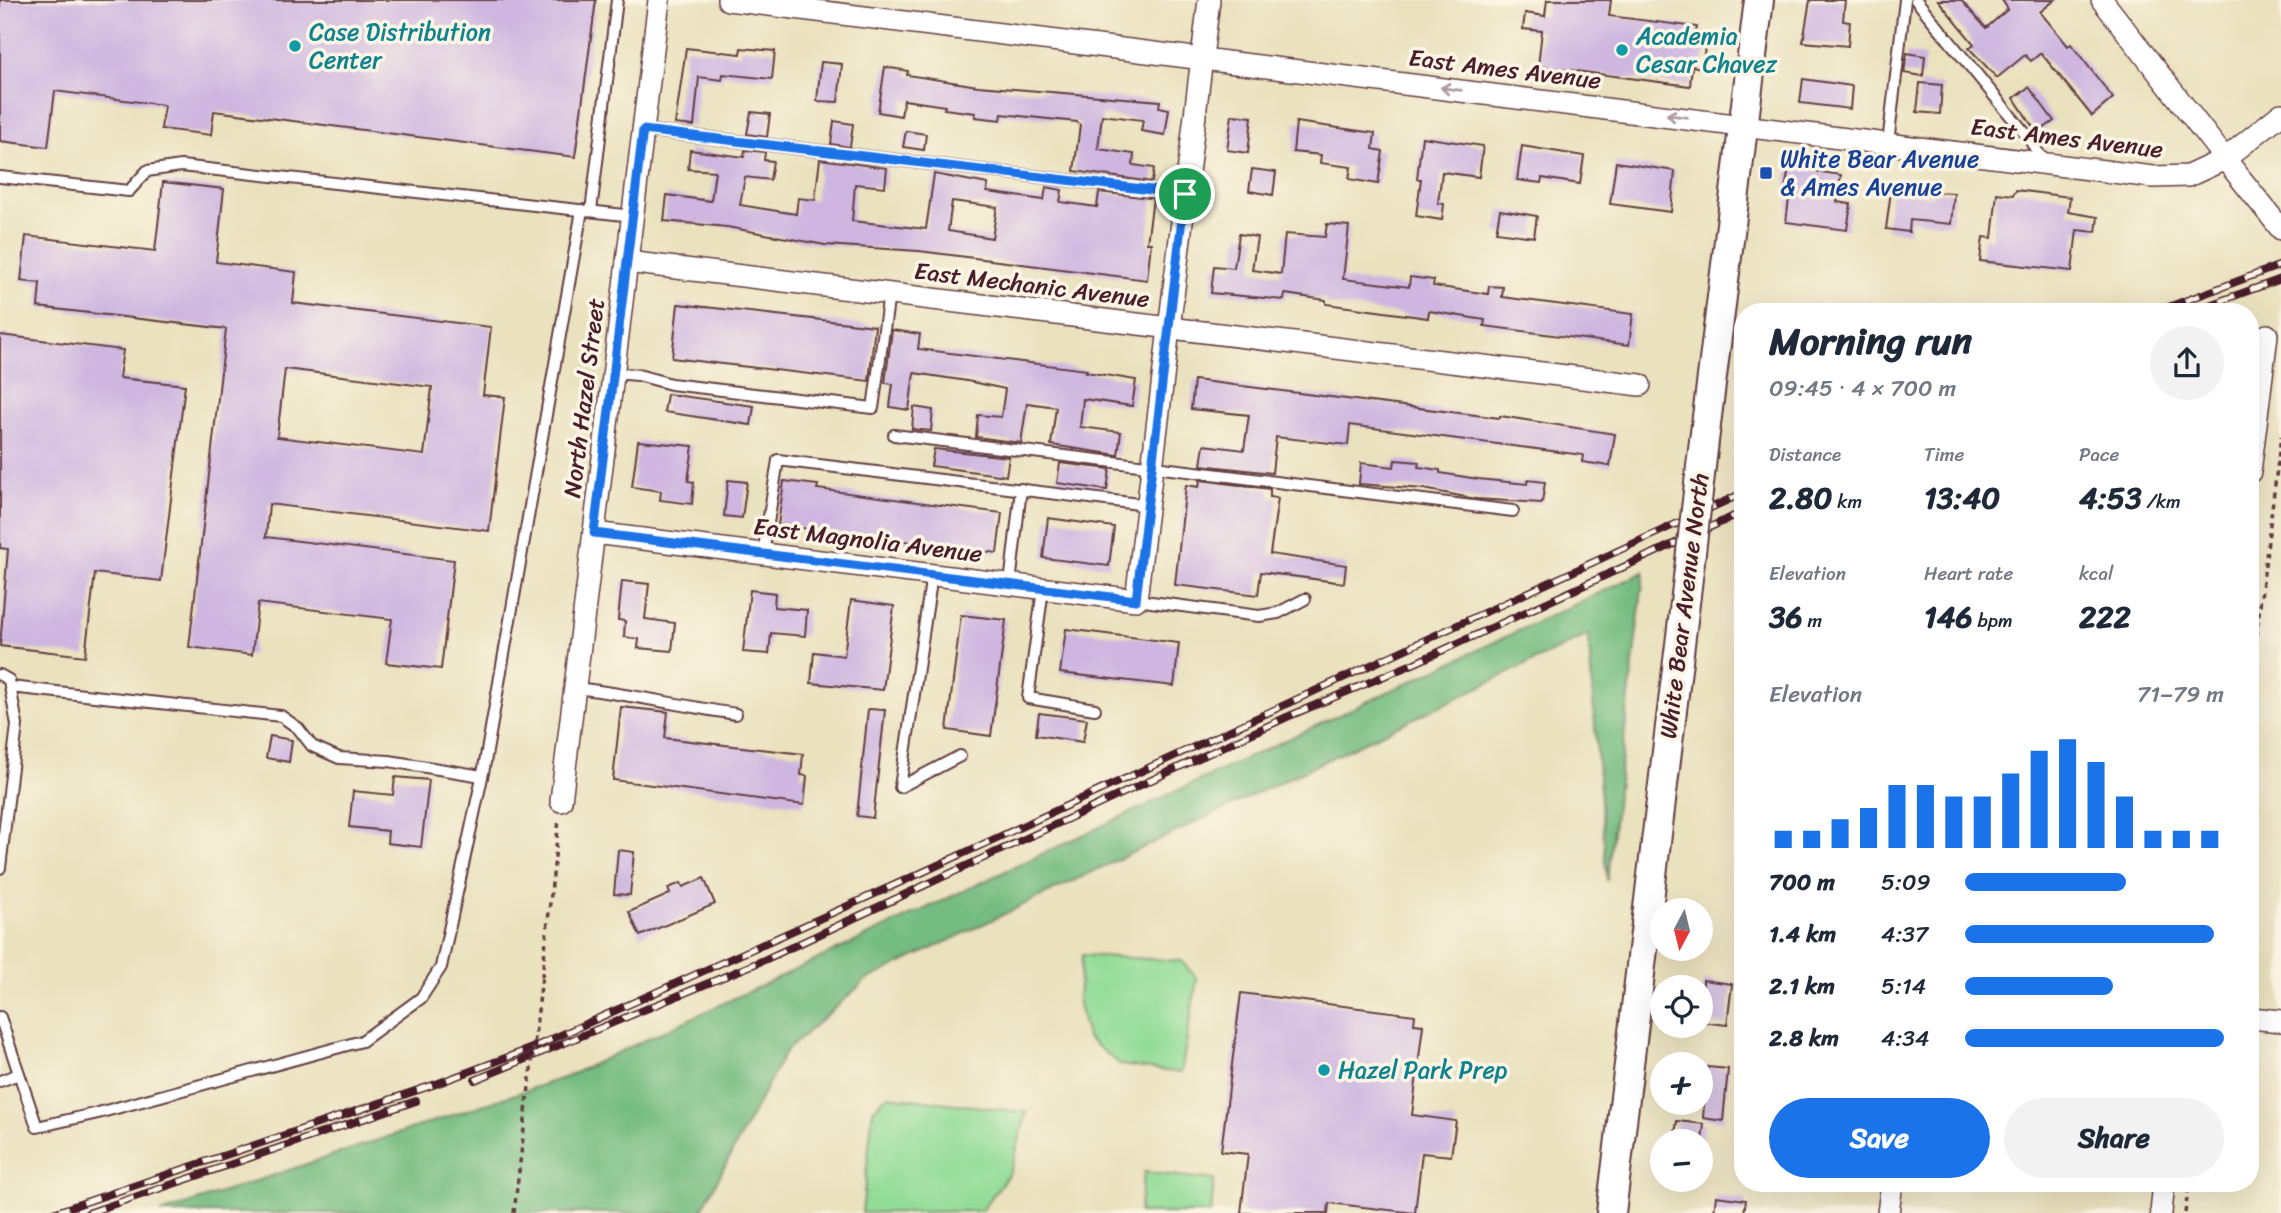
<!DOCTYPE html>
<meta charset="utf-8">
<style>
:root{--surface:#fff;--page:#f2f2f3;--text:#1f2937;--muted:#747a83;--accent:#1a73e8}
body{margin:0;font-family:Sriracha,sans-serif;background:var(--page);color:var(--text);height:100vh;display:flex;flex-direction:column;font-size:26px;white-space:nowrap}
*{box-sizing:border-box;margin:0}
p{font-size:23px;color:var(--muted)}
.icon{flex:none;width:38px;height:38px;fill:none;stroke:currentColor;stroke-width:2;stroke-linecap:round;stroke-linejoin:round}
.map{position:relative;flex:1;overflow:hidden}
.details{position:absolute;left:1734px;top:303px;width:525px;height:889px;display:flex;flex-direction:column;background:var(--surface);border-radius:28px;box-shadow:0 7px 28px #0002}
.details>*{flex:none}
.needle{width:46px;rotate:187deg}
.buttons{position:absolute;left:1650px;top:898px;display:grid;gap:14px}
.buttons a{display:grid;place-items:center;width:63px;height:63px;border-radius:50%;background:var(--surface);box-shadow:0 7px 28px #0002;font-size:35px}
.pin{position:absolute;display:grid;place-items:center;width:60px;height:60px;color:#fff;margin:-30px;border:4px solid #fff;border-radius:50%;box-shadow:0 2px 7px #0007}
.round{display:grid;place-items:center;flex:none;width:74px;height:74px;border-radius:37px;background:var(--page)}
.summary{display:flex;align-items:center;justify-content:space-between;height:119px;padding:0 35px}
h1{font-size:38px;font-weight:800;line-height:52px}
.stats{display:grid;grid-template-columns:repeat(3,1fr);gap:10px;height:119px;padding:7px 35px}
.stats div{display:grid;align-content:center}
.stats b{font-size:30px;font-weight:800}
.stats small{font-size:19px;font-weight:400}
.stats p{font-size:19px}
.chart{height:196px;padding:14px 35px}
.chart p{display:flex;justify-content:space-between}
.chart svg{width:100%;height:126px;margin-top:7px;stroke:var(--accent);stroke-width:6}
.button{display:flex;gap:14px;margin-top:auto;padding:14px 35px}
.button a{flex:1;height:80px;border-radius:42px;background:var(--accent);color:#fff;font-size:28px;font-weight:800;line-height:80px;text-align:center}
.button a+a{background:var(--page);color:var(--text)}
ul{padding:0 35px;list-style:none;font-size:23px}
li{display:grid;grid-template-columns:112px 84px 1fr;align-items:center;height:52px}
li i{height:18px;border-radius:9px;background:var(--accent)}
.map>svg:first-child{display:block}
.green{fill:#92dc97;stroke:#6e7e61;stroke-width:2}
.forest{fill:#75bc80;stroke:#606e56;stroke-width:2}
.building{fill:#ceb6e0;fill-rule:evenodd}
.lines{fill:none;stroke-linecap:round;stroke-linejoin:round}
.lane-casing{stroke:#623c41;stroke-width:14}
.street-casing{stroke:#623c41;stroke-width:24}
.secondary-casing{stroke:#623c41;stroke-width:32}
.path{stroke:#623c41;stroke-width:3.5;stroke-dasharray:5 5;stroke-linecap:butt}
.lane{stroke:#fff;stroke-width:10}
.street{stroke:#fff;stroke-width:21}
.secondary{stroke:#fff;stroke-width:28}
.rail-casing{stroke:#4a1f2b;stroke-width:8}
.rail{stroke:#fcf5e5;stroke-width:5;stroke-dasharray:16;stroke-linecap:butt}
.secondary-bridge-casing{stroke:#623c41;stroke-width:32;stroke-linecap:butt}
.path-bridge{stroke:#623c41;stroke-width:3.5;stroke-dasharray:5 5;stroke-linecap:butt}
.secondary-bridge{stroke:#fff;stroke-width:28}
.oneway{stroke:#ae9aa0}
.route-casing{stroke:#fff;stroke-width:14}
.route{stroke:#1a73e8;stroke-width:9}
.culture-dot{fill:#0f9aa8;stroke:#fcf5e5;stroke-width:2.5}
.transit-dot{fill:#1a4fb4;stroke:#fcf5e5;stroke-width:2.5}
.labels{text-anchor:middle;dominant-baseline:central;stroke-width:7;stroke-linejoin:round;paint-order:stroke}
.culture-label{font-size:24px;fill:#0d838f;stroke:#fcf5e5;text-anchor:start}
.street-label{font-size:24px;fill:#4a1f2b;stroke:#fcf5e5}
.transit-label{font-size:24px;fill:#164399;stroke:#fcf5e5;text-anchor:start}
</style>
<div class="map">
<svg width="2281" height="1213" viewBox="0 0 2281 1213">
<rect width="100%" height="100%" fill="#fcf5e5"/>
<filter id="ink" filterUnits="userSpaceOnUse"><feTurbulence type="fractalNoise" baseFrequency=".0143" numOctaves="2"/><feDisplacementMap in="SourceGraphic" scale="14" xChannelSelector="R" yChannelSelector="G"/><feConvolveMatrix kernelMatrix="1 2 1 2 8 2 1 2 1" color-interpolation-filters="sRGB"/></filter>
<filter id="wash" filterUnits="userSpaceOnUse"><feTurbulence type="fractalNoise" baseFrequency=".00686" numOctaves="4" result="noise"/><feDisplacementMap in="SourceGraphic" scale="28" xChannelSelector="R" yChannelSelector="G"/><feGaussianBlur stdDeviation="1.57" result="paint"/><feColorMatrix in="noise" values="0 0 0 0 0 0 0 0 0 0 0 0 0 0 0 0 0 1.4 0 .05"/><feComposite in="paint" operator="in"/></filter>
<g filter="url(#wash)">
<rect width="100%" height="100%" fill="#eae1be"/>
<g class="green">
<polygon points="1082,955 1182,961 1197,979 1181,1073 1121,1065 1087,1038 1078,999"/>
<polygon points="886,1096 1027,1112 1010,1172 981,1211 862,1213 873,1110"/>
<polygon points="1144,1172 1214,1180 1211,1213 1139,1213"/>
</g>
<polygon class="forest" points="1644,572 1607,881 1588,635 866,980 785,1052 700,1213 161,1213 566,1077"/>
<g id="blocks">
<g class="building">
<polygon points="0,0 596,0 575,157 214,111 211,135 161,129 164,105 55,91 48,147 0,141"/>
<polygon points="1547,0 1611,0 1609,16 1697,27 1696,32 1707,34 1702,68 1692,66 1690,86 1538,66 1542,31 1523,29 1525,13 1545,16"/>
<polygon points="1810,0 1845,0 1843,21 1850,22 1848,46 1803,42"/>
<polygon points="1938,0 1961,0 1986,28 2008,9 2002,0 2055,0 2040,12 2068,46 2071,44 2113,98 2092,116 2041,53 2031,61 2025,55 1997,78 1969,48 1974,44"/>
<polygon points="686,48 740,54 741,48 775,51 772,79 723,74 722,80 699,77 694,126 675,124"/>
<polygon points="1907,53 1925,56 1923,76 1904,73"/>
<polygon points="821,62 842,64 838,102 817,101"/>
<polygon points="885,67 908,71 907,75 978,86 1160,101 1159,107 1169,109 1165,135 1141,131 1143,120 1102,115 1098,149 1134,154 1133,165 1154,168 1152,182 1074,171 1080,125 1077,122 1002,114 1001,120 975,117 975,113 944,109 945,106 904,100 901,116 878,112"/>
<polygon points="1803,79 1852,86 1850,109 1800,103"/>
<polygon points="1920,83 1942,85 1940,114 1917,112"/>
<polygon points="2029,87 2054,121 2037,133 2014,98"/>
<polygon points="751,112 770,114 767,137 747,134"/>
<polygon points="1232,115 1252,117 1248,153 1227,150"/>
<polygon points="834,121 853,124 850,147 831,144"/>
<polygon points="1296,122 1375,133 1373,149 1383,151 1378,184 1349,179 1351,167 1320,163 1321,155 1293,152"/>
<polygon points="906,131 926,134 924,150 903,147"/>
<polygon points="1422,137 1483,146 1479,177 1442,172 1438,203 1444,204 1442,220 1416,216 1421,179 1417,179"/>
<polygon points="1522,146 1584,156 1580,184 1542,178 1541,183 1517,180"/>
<path d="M690,150L744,157L745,150L765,152L764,160L773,161L770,180L745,177L740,205L796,214L798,198L815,200L820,159L887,168L885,187L855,184L852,221L926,229L934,174L988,184L987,192L1044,200L1046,187L1062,190L1060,202L1097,207L1099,192L1150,198L1153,199L1147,243H1151L1147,280L919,251L825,245L727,227L664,221L667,195L711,201L715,171L688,169ZM952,201L997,207L992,238L948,231Z"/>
<polygon points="1616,162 1675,171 1671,212 1610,204"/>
<polygon points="1789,167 1841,175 1837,202 1851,204 1847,230 1786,222 1790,191 1785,190"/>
<polygon points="1252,169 1276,172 1273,195 1249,191"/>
<path d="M163,182L224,189L216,262L296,272L293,303L491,327L483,395L505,397L489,531L269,504L266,537L454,560L441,669L386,663L392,619L258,603L252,655L189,647L226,329L38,307L40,283L21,281L26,236L155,251ZM285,369L432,387L424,455L277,437Z"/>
<polygon points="2016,190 2070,197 2068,212 2098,217 2096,232 2077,230 2072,271 1980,261 1983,237 1992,238 1997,193 2013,195"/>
<polygon points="1891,191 1933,197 1934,192 1954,193 1951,224 1910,220 1909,232 1886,229"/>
<polygon points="1500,210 1537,216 1534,237 1496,232"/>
<polygon points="1327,224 1349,226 1343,279 1409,287 1410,277 1434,280 1433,286 1488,294 1489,286 1503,287 1502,297 1633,314 1629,345 1484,326 1485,320 1429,311 1428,318 1326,304 1326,300 1285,294 1284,300 1211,293 1214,266 1234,268 1239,234 1257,237 1252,270 1281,274 1285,234 1325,237"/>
<polygon points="678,304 875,326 869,381 672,358"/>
<polygon points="892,330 920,334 918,349 1087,370 1086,372 1136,380 1132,406 1083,399 1080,427 1121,432 1118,455 1051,445 1056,407 1027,403 1021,443 976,437 978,415 1001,417 1005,389 967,381 914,373 909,410 890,407 893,384 885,383"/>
<polygon points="0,335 123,350 119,378 185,385 161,581 95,573 85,656 0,646 8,549 0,548"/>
<polygon points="1194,380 1500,418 1500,416 1615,434 1610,466 1582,462 1583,455 1350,425 1348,445 1276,437 1272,473 1201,465 1204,445 1244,450 1249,415 1191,409"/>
<polygon points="667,394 754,406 751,425 664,412"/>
<polygon points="914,407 933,410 931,431 912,429"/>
<polygon points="638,441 693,446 688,481 694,482 692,504 660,500 661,491 632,487"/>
<polygon points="934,449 1009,457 1006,476 931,466"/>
<polygon points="1395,460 1419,462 1418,467 1440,470 1440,473 1478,479 1527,484 1528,480 1545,482 1542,503 1476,499 1424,489 1359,484 1361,463 1394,467"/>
<polygon points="1060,463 1110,469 1107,490 1057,483"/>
<polygon points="728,480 747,482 742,518 724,516"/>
<polygon points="1200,480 1270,489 1270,497 1278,498 1270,554 1346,565 1344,583 1261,572 1258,595 1175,585 1186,485 1199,487"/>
<polygon points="784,481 818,485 817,489 1002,513 997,553 778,525"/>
<polygon points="1048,518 1114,527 1109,566 1043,558"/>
<polygon points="622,581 649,584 645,619 675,623 672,651 638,648 639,639 624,637 625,621 618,620"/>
<polygon points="750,590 775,593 774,607 807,610 805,636 771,633 769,654 743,652"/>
<polygon points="851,600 894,606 883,690 811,683 814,652 844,656"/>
<polygon points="961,615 1006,620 991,736 947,730"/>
<polygon points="1066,629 1179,643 1174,686 1060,673"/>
<polygon points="621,707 668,712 665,738 803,754 801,775 807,776 804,805 613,780"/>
<polygon points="868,709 885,710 873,818 857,816"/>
<polygon points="1039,713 1087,719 1083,742 1036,735"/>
<polygon points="270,736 292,740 289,762 266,758"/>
<polygon points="395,777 429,780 421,847 387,843 388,831 349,827 353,791 393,795"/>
<polygon points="618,850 634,852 630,895 614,894"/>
<polygon points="704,878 715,904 640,936 629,912 670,894 668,888 681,883 683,887"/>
<polygon points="1703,980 1732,984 1727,1025 1701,1022"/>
<polygon points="1241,993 1415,1015 1414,1024 1423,1025 1412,1115 1456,1121 1451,1156 1422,1153 1415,1213 1329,1203 1328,1213 1241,1213 1248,1154 1221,1151"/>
<polygon points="1707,1067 1728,1069 1723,1121 1703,1118"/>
<polygon points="1677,1121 1704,1124 1702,1141 1674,1141"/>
<polygon points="1716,1196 1746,1200 1744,1213 1714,1213"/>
</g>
</g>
</g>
<g filter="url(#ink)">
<use href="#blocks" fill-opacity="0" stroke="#623c41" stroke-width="2"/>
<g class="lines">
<g class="lane-casing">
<g id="lane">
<polyline points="1916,0 2028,137 2044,162"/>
<polyline points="643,130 1185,194"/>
<polyline points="1888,143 1905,0"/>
<polyline points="0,177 129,191 147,171 181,166 633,216"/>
<polyline points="591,211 617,0"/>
<polyline points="613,373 638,375 671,384 873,408 889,294"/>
<polyline points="894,435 1513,511"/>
<polyline points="763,554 778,460 1147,505"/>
<polyline points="932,575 900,787 960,756"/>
<polyline points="1010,584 1021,489"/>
<polyline points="1043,589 1028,698 1095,709"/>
<polyline points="1136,600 1259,616 1278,613 1305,599"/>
<polyline points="0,675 9,680 17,725 0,868"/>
<polyline points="10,687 281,716 298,728 312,746 339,758 389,761 482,776"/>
<path d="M575,688C629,694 682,706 736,714"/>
<polyline points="0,1017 37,1127 98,1113 362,1041 421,998 441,967 484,768 582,210"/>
<polyline points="0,1081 19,1074"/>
</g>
</g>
<g class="street-casing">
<g id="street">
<polyline points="728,0 2153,177 2188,176 2225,159 2281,229"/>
<polyline points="2102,0 2225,159 2281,114"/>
<polyline points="627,262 1640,385"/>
<polyline points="2250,472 2267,335"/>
<polyline points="594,533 1136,600 1209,0"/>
<polyline points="561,801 659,0"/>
<polyline points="2250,1018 2281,1021"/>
<polyline points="1888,1213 1892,1183"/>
<polyline points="2161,1213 2164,1183"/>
</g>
</g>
<g class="secondary-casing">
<g id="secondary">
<polyline points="1704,441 1759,0"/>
<polyline points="1611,1213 1686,595"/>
</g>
</g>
<g class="path">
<polyline points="2250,685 2281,436"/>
<polyline points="542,977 559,819"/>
<polyline points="514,1213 526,1112"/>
<polyline points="2185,1213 2189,1183"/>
</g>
<use href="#lane" class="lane"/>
<use href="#street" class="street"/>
<use href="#secondary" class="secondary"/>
<g class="rail-casing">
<g id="rail">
<polyline points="2155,312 2281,265"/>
<polyline points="2190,312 2281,279"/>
<polyline points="475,1080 764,960 1287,717 1415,663 1743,512"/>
<polyline points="53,1213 436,1084 532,1048 921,873 1743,493"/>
<polyline points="88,1213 416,1101"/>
</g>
</g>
<use href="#rail" class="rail"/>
<g class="secondary-bridge-casing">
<polyline id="secondary-bridge" points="1686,595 1704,441"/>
</g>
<polyline class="path-bridge" points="526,1112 542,977"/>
<use href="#secondary-bridge" class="secondary-bridge"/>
</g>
<defs><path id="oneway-shaft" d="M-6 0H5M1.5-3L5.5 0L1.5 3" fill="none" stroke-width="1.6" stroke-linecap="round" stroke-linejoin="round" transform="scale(1.75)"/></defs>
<g class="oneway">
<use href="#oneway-shaft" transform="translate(1451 89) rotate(-173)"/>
<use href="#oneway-shaft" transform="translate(1677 116) rotate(-173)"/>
</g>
</g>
<g class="lines" filter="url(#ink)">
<g class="route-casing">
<polygon id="route" points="643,130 1185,194 1136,600 594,533"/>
</g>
<use href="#route" class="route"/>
</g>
<g class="culture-dot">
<circle cx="295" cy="46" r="7"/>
<circle cx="1622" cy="50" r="7"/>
<circle cx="1324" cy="1070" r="7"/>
</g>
<rect class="transit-dot" x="1759" y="166" width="14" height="14" rx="3.5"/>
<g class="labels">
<g class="culture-label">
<text x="309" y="32">Case Distribution<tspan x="309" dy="28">Center</tspan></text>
<text x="1636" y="36">Academia<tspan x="1636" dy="28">Cesar Chavez</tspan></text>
<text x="1338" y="1070">Hazel Park Prep</text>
</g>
<g class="street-label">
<text transform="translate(1505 69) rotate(7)">East Ames Avenue</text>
<text transform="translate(2067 138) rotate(7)">East Ames Avenue</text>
<text transform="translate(1032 285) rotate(7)">East Mechanic Avenue</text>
<text transform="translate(584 398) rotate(-83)">North Hazel Street</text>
<text transform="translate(868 540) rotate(7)">East Magnolia Avenue</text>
<text transform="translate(1684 606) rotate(-83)">White Bear Avenue North</text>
</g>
<g class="transit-label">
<text x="1780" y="159">White Bear Avenue<tspan x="1780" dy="28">&amp; Ames Avenue</tspan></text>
</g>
</g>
</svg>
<div class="buttons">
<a><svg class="needle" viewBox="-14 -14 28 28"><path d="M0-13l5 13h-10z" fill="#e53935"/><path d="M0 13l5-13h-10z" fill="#747a83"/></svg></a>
<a><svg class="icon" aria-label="locate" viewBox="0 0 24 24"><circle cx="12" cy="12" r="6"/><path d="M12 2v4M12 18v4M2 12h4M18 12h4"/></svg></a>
<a>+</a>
<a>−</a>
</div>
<div class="pin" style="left:1185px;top:194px;background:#1e9e55"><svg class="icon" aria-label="arrive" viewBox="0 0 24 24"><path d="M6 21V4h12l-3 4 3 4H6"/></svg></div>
<section class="details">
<div class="summary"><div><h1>Morning run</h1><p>09:45 · 4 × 700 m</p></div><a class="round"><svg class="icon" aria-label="share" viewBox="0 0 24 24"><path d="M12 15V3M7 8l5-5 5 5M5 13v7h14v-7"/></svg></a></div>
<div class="stats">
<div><p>Distance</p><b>2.80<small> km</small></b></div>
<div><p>Time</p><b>13:40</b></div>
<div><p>Pace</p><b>4:53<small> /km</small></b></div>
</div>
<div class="stats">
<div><p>Elevation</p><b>36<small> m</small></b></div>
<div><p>Heart rate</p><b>146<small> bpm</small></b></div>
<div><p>kcal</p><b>222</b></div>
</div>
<div class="chart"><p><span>Elevation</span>71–79 m</p>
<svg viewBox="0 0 160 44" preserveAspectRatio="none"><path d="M5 44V38M15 44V38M25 44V34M35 44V30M45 44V22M55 44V22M65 44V26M75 44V26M85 44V18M95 44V10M105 44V6M115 44V14M125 44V26M135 44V38M145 44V38M155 44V38"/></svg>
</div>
<ul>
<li><b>700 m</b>5:09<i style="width:62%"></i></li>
<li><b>1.4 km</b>4:37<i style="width:96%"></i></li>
<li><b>2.1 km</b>5:14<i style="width:57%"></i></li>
<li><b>2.8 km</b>4:34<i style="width:100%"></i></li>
</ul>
<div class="button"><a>Save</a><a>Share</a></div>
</section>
</div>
